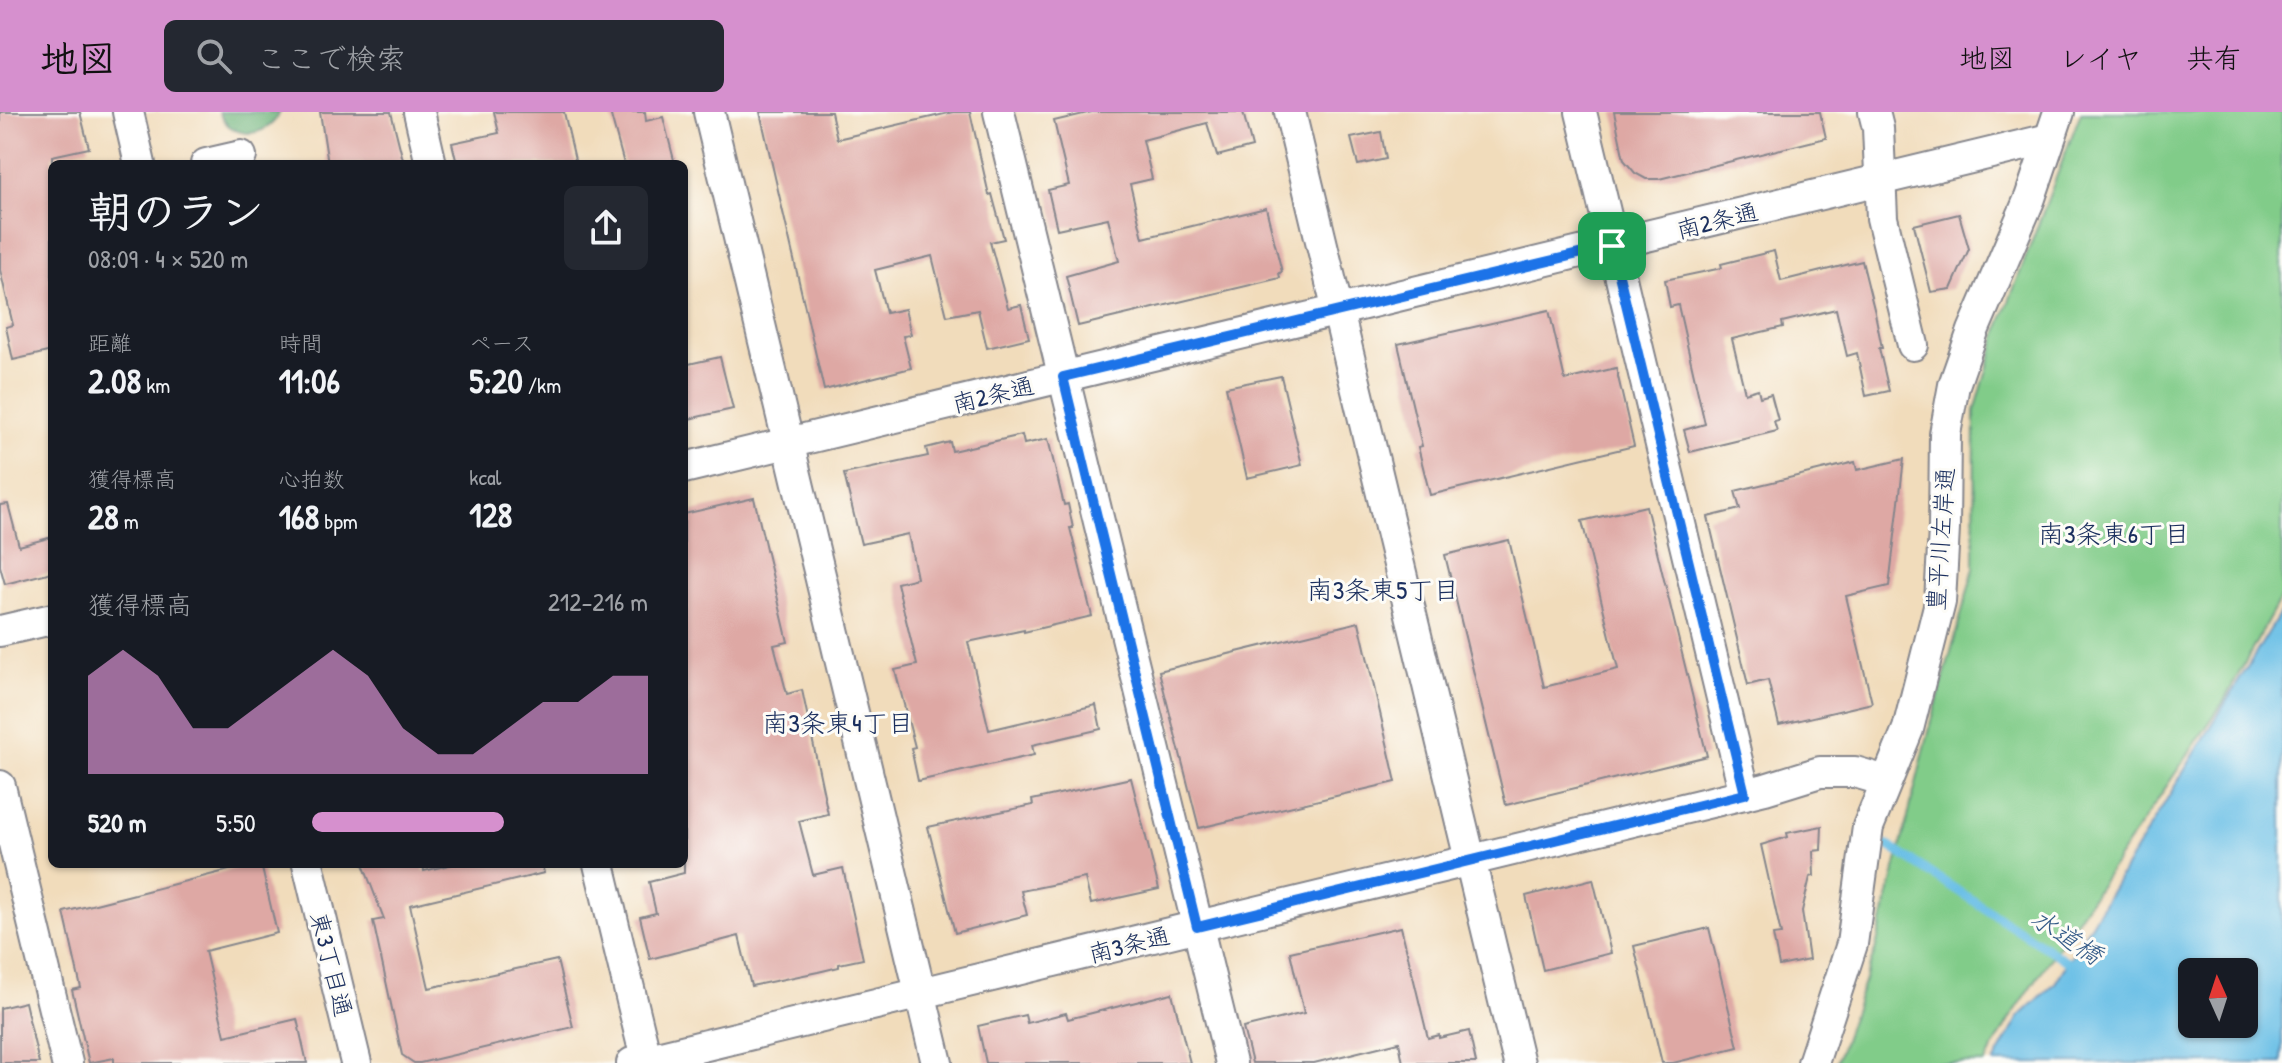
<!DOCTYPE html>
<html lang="ja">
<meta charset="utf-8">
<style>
:root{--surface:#171b24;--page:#242831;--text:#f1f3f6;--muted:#9ea1a6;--accent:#d690ce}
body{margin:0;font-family:"Patrick Hand","Klee One",sans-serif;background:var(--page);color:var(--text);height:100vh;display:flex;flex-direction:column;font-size:30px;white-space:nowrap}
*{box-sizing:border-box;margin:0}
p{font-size:26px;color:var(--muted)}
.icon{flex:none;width:44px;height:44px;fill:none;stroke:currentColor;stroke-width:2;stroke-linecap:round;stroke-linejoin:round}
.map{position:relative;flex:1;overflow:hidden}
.details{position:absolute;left:48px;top:48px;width:640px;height:708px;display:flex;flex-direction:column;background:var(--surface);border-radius:12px;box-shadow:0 2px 6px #0004}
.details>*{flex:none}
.needle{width:52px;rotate:357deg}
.fabs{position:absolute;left:2178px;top:846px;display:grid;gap:16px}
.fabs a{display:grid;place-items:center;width:80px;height:80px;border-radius:12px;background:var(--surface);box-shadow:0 2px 6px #0004;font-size:40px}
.pin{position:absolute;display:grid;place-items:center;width:68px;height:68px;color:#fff;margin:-34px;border-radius:16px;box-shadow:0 4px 12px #0006}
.round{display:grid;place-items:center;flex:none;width:84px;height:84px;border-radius:12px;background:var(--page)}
.headline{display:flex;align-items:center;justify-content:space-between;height:136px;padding:0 40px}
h1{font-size:44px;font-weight:800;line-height:60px}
.stats{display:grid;grid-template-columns:repeat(3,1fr);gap:12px;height:136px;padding:8px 40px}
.stats div{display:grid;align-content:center}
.stats b{font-size:34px;font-weight:800}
.stats small{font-size:22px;font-weight:400}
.stats p{font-size:22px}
.chart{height:224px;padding:16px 40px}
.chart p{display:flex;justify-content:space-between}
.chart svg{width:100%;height:144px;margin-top:8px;fill:var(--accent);opacity:.7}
ul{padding:0 40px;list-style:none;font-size:26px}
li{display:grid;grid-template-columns:128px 96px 1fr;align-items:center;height:60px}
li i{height:20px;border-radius:10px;background:var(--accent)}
header{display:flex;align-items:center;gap:48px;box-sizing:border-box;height:112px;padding:0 40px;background:var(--accent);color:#111}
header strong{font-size:38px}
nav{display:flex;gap:44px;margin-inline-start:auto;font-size:28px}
.search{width:560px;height:72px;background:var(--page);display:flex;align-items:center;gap:20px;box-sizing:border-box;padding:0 28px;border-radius:12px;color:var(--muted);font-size:30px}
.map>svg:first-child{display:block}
.green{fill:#81cc89;stroke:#4e7e74;stroke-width:2}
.forest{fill:#68b075;stroke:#42706a;stroke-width:2}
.water{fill:#6abfe6;stroke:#4277a2;stroke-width:2;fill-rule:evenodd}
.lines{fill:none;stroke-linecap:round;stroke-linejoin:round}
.stream{stroke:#6abfe6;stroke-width:9}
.building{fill:#dea8a4}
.minor-casing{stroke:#86868c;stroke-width:34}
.minor{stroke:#fff;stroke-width:30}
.route-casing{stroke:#fff;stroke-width:16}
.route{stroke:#1a73e8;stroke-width:10}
.labels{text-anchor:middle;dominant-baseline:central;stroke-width:6;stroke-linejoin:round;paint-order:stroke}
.street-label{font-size:24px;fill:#1b2f5e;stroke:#fdfcf7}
.neighbourhood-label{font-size:26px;fill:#1b2f5e;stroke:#fdfcf7}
.water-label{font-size:26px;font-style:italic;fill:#335a87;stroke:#fdfcf7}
</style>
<header>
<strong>地図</strong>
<div class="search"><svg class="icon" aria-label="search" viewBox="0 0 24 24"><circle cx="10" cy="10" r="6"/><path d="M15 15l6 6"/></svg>ここで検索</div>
<nav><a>地図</a><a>レイヤ</a><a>共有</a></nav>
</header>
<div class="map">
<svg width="2282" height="951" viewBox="0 0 2282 951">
<rect width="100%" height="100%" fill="#fdfcf7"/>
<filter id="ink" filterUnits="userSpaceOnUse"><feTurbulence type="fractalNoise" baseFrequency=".0125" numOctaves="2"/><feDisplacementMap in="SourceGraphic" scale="16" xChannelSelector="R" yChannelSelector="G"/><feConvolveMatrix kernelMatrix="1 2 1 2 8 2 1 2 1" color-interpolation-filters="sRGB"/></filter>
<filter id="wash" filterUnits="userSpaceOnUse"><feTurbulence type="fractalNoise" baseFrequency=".006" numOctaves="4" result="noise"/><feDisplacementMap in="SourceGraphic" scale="32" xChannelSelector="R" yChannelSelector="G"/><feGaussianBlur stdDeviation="1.8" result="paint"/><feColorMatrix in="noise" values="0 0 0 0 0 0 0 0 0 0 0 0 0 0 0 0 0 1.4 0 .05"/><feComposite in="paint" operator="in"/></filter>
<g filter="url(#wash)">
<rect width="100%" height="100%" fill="#f1dcbb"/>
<polygon class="green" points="2081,0 2282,0 2282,483 2224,589 2009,908 1985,951 1836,951 1875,839 1927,627 1974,456 1975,299 2000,213"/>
<path class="forest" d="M219,0H280C267,28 230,28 219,0Z"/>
<path class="water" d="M2282,498V951H1994L2019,905L2055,871ZM2192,860H2244V912H2192Z"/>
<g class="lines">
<polyline class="stream" points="1887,733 2079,857"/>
</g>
<g id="blocks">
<g class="building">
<polygon points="0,0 80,0 89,36 52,44 52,239 13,248 6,215 13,213 0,158"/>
<polygon points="320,0 391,0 403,48 384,52 328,52"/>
<polygon points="494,0 564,0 576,52 457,52 452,31 499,21"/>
<polygon points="610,0 645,0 646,9 663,5 675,52 624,52"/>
<polygon points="760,0 831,0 837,27 953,0 970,0 989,83 992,82 1004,127 990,130 1008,196 1021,193 1029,226 987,236 978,198 947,204 932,144 875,158 886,201 905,197 911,223 903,224 911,256 824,278"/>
<polygon points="1092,0 1243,0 1252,35 1217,44 1207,11 1143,28 1152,67 1130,72 1143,126 1266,96 1282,160 1279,161 1280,166 1078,214 1066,164 1119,149 1108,106 1057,117 1048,78 1069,73 1054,9"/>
<polygon points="1614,0 1820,0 1826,26 1659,67 1646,67 1635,61 1624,48"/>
<polygon points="1381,20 1386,47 1358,53 1351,26"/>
<polygon points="1959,102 1969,137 1951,177 1931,180 1914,113"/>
<polygon points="1774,139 1781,169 1862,149 1875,201 1882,236 1879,236 1889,279 1866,284 1857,241 1847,244 1836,197 1782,210 1783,215 1732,227 1745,281 1758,277 1760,285 1771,282 1778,308 1774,309 1777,319 1690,340 1684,318 1705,312 1678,193 1670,195 1665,168 1722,156 1721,152"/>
<polygon points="1549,198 1565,268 1616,256 1634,334 1430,383 1418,335 1422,334 1398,232"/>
<polygon points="720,245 733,297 684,308 684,253"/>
<polygon points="1281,264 1302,353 1247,366 1226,275"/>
<polygon points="1022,323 1024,332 1048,327 1064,393 1068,392 1073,416 1070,416 1092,504 1024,520 1024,518 968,530 989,618 1096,593 1101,617 1032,633 1034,643 918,669 911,636 915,635 895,558 917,553 897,471 917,466 908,422 861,432 844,362 928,344 926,336 950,330 952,339"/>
<polygon points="1904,347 1889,474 1846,484 1872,591 1779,613 1768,568 1748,573 1708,405 1740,397 1735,379 1855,350 1857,358"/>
<polygon points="754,386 788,530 774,533 787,582 802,578 828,702 799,709 813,763 843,756 863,847 839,852 839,855 818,860 751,874 739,824 650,847 640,805 656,801 649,770 684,761 684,498 688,497 684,476 684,402"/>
<polygon points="8,392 19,434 52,425 52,460 5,472 0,454 0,393"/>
<polygon points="1646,394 1707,644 1506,693 1445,443 1509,428 1544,575 1618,557 1582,409"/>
<polygon points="1359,510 1396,670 1199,716 1159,559"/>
<polygon points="1131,666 1159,777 1091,792 1085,766 1021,779 1027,803 955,821 928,715 1033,693 1032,688"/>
<polygon points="1822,714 1821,738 1813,739 1814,764 1810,765 1802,799 1809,848 1779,854 1773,823 1781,822 1761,733 1788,725 1787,721"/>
<polygon points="253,752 261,752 277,821 205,839 225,924 297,907 307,951 114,951 114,946 89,951 72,878 81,876 64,800"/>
<polygon points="363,752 423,752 424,759 453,752 542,752 544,761 410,793 429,876 557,848 573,915 420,951 414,951 402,943 373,809 384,807"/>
<polygon points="1593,767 1611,841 1543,858 1526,784"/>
<polygon points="1401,815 1428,926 1439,923 1439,926 1469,919 1476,951 1403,951 1399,930 1314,951 1252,951 1243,916 1304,901 1290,840"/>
<polygon points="1709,816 1738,935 1673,951 1662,951 1634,834"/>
<polygon points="1172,881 1190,951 986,951 978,914 1025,903 1027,911 1066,901 1068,907"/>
<polygon points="25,890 39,951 0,951 0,896"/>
</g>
</g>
</g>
<g filter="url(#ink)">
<use href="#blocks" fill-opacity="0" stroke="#86868c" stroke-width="2"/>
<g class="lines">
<g class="minor-casing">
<g id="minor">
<polyline points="128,0 140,52"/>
<polyline points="419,0 431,52"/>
<polyline points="709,0 937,951"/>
<polyline points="999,0 1231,951"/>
<polyline points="1290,0 1519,951"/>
<polyline points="1581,0 1745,682"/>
<polyline points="1874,0 1878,16 1882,106 1913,233"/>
<polyline points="206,52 241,44"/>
<polyline points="684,356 2049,27"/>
<polyline points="0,519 52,507"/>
<polyline points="0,674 67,951"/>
<polyline points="308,752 356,951"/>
<polyline points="599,752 647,951"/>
<polyline points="632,951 1765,677 1820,660 1855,660 1886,669"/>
<polyline points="1813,951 1852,832 1868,715 1908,617 1940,490 1944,417 1945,322 1954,273 1973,219 2030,86 2059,0"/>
</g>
</g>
<use href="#minor" class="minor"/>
</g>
</g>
<g class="lines" filter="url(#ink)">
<g class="route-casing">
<polygon id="route" points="1612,134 1745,682 1197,815 1063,265"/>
</g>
<use href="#route" class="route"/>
</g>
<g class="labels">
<g class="street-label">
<text transform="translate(1717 108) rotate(-14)">南2条通</text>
<text transform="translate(993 282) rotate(-14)">南2条通</text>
<text transform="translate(1940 427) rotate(-86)">豊平川左岸通</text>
<text transform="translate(1129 832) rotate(-14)">南3条通</text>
<text transform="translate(332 852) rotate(76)">東3丁目通</text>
</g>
<g class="neighbourhood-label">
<text x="2114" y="421">南3条東6丁目</text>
<text x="1383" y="477">南3条東5丁目</text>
<text x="838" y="610">南3条東4丁目</text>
</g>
<g class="water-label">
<text transform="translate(2067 824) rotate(33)">水道橋</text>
</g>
</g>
</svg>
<div class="fabs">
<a><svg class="needle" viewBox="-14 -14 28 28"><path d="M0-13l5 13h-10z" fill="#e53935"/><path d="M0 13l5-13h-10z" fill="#9ea1a6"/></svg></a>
</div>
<div class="pin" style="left:1612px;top:134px;background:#1e9e55"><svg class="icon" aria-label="arrive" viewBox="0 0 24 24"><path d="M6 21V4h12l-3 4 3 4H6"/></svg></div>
<section class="details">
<div class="headline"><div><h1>朝のラン</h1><p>08:09 · 4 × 520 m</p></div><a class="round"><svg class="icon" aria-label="share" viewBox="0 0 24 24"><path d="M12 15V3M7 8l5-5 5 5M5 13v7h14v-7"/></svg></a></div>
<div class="stats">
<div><p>距離</p><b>2.08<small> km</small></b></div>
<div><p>時間</p><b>11:06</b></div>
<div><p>ペース</p><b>5:20<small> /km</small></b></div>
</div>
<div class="stats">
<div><p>獲得標高</p><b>28<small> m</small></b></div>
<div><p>心拍数</p><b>168<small> bpm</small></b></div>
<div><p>kcal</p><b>128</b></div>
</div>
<div class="chart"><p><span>獲得標高</span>212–216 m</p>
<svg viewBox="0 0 160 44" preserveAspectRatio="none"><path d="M0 44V14L10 6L20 14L30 30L40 30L50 22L60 14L70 6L80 14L90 30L100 38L110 38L120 30L130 22L140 22L150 14L160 14V44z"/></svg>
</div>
<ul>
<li><b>520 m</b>5:50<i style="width:57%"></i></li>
</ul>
</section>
</div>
